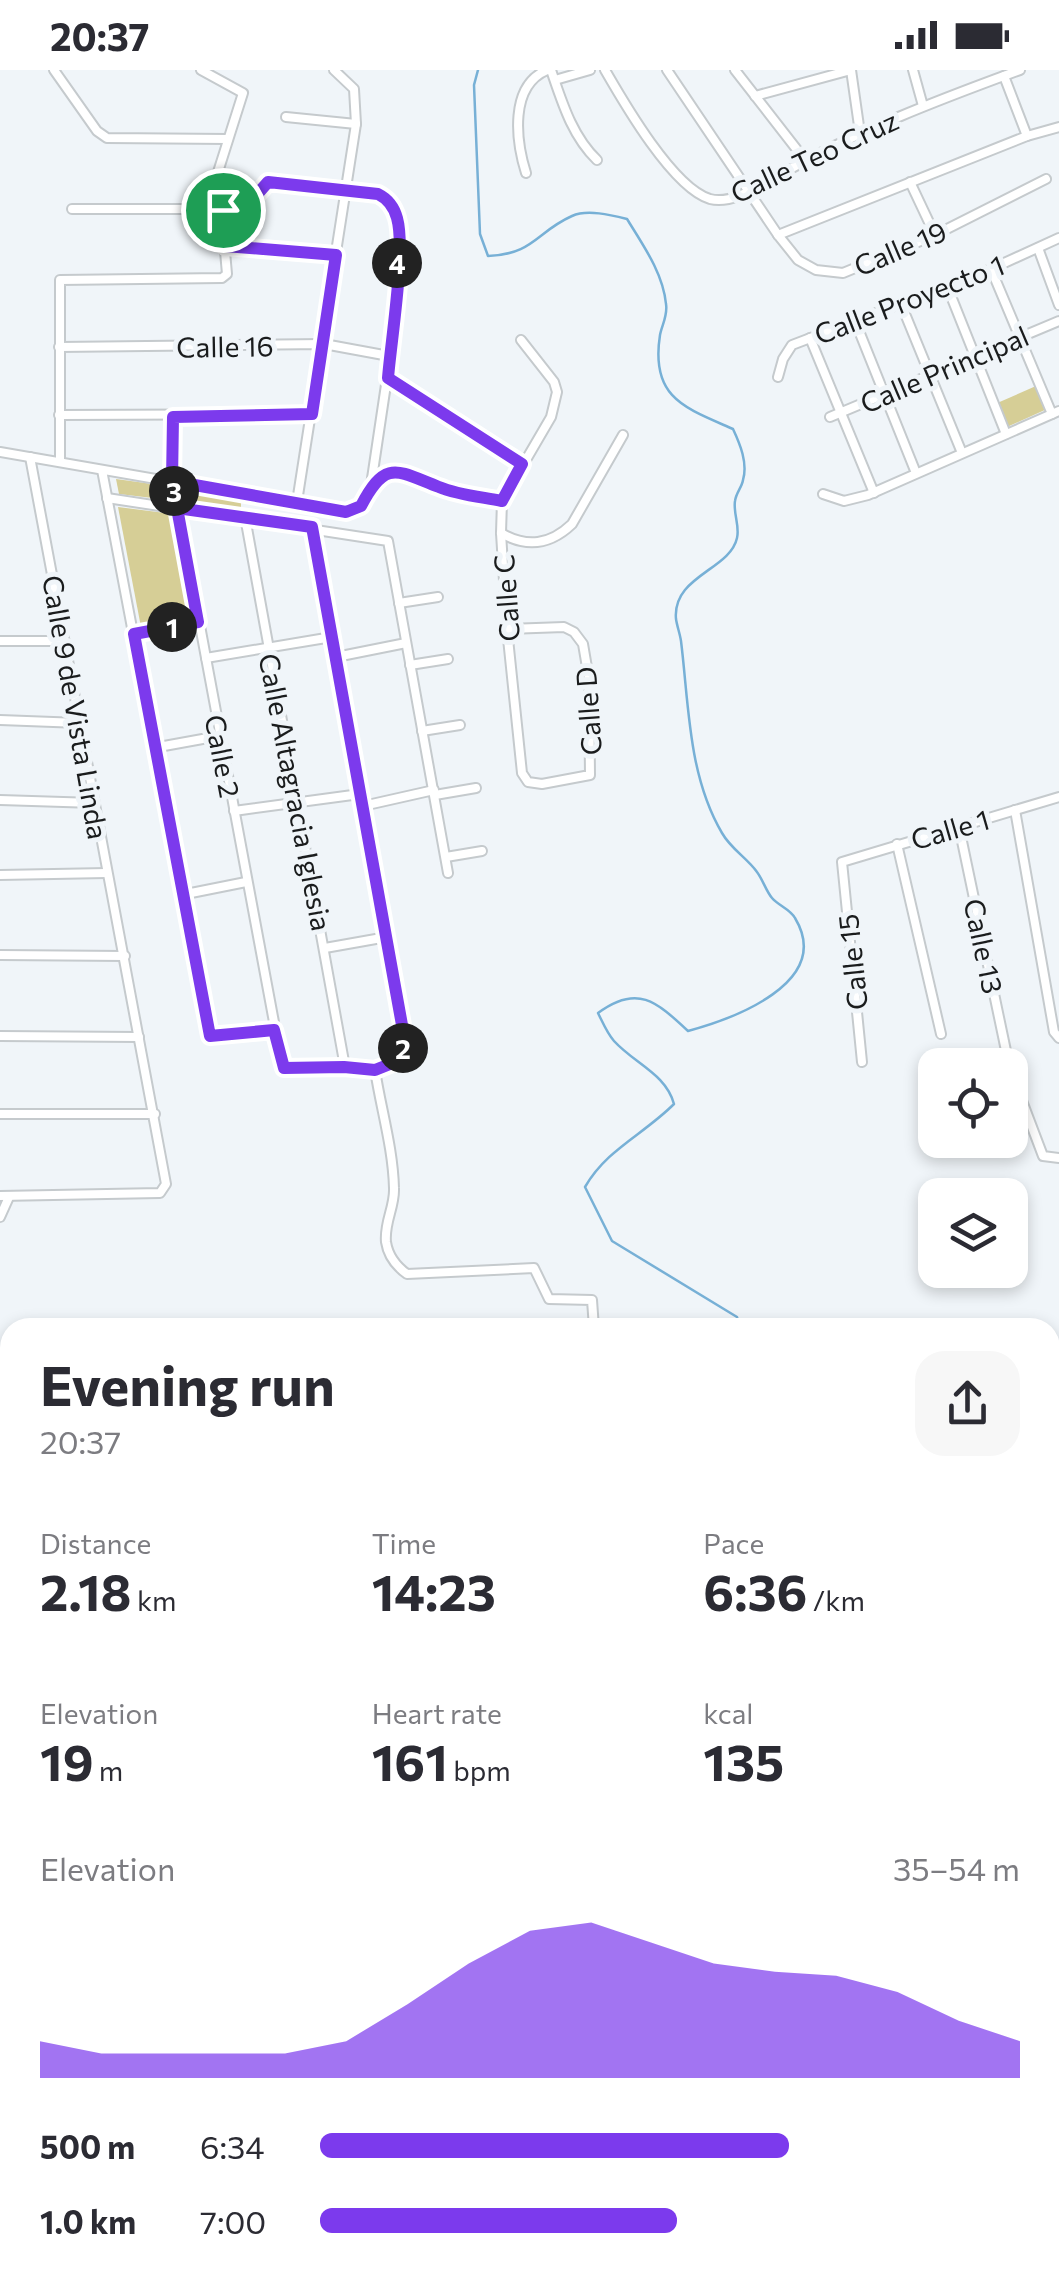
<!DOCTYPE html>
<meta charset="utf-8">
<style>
:root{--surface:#fff;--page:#f7f7f7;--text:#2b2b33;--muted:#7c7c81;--accent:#7c3aed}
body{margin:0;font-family:Commissioner,sans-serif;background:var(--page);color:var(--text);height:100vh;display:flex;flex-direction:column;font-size:38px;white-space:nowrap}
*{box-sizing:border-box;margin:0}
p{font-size:32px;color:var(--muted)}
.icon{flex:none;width:55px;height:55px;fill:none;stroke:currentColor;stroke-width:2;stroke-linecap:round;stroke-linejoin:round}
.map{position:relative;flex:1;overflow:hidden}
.panel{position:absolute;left:0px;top:1248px;width:1060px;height:962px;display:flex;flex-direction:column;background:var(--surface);border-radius:30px 30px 0 0;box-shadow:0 5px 15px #0003}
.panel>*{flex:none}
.controls{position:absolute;left:918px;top:978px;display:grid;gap:20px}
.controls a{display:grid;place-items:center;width:110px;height:110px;border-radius:20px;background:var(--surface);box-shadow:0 5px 15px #0003;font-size:50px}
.pin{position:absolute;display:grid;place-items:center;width:85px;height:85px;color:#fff;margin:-42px;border:5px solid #fff;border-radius:50%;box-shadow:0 2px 10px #0007}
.km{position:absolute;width:50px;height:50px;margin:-25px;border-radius:50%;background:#222;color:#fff;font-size:28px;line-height:50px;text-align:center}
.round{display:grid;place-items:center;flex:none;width:105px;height:105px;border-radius:30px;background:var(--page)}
.summary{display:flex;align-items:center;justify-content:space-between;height:170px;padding:0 40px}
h1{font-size:55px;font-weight:700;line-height:75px}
.stats{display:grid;grid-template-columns:repeat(3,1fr);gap:15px;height:170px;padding:10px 40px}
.stats div{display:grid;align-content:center}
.stats b{font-size:50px;font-weight:700}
.stats small{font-size:28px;font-weight:400}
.stats p{font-size:28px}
.chart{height:280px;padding:20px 40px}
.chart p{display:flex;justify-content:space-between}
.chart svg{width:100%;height:180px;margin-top:10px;fill:var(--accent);opacity:.7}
ul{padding:0 40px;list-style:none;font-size:32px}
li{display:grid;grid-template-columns:160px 120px 1fr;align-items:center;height:75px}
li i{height:25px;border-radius:12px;background:var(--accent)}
.status{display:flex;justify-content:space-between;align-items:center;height:70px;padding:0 50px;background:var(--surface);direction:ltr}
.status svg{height:28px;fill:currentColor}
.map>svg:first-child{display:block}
.green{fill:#d6ce96}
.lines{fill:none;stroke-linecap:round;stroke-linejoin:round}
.stream{stroke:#77b0d6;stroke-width:2.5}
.minor-casing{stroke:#c5cacd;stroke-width:12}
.minor{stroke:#fff;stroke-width:8}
.route-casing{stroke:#fff;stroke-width:20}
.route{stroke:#7c3aed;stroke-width:12}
.labels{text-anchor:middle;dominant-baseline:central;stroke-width:10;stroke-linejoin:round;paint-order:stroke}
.street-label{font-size:28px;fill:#1a1c1d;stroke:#f0f5f9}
</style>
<div class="status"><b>20:37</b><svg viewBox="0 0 49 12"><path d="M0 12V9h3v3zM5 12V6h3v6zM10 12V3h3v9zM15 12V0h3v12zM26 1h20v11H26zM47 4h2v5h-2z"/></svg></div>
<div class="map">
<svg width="1059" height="2208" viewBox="0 0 1059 2208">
<rect width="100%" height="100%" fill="#f0f5f9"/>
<g class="green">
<polygon points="1036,316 1047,339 1007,357 995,334"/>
<polygon points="116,409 167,416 169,430 119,424"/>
<polygon points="185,420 241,428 241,440 184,432"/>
<polygon points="118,437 173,444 193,549 141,557"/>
</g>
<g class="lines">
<g class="stream">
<path d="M478,0L474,15L480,164L488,186C534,184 536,162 572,146C587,139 611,145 627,149C643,175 663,203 666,234C668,245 662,255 660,265C650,328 685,338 733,359C740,374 748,393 743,410C742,417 736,423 735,431C733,443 740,456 737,468C730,500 672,506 676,549C677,556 680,564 681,571C689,635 688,705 722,763C731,779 747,788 757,802C763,810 766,821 772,828C779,836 790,839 795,848C834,913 732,949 688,961C656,931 637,914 598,943C603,953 607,963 614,971C635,994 666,1004 674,1034C643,1065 607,1079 585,1117L612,1171L737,1247L740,1258"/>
<polyline points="501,2200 507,2208"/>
</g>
<g class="minor-casing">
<g id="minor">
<polyline points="54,0 97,61 107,68 228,69"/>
<path d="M551,0C562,32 572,66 597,90"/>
<path d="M605,0C624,33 673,118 710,129C734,135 761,114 781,104C857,61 938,30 1020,0"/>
<polyline points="667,0 778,165 798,190 816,200 843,203 935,165 1046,109"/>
<polyline points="735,0 805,90"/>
<polyline points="851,0 860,63"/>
<polyline points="913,0 923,36"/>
<polyline points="1004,6 1027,66"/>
<polyline points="555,10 590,0"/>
<polyline points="755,26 851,0"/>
<polyline points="286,47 356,54"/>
<path d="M526,103C516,71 509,16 547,0"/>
<polyline points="910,112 935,165"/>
<polyline points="778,165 1027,66 1059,57"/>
<polyline points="225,176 337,185"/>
<polyline points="1038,178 1059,235"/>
<polyline points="991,199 1052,344"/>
<polyline points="947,216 1006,364"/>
<polyline points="901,234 962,383"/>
<polyline points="855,251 916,403"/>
<polyline points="810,268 874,423"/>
<polyline points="59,277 324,274 389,286"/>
<polyline points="778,307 783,289 792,275 991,199 1059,168"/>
<polyline points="387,308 522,394"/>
<polyline points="59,345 312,344"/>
<polyline points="173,347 173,411 282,995 291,999 345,997 375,1000 400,990 403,967 312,457"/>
<polyline points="830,347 1059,251"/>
<polyline points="0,382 346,442 361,436 371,415 387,308 399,172 393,137 378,124 268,112 245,139 72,139"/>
<polyline points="60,392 60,210 222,208 227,204 218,102 243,23 201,0"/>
<polyline points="102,400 209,963 213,967 274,960"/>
<polyline points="371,415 391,403 403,401 441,418 502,431"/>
<polyline points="823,424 844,431 868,425 1059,341"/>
<polyline points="107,428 388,471 448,803"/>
<polyline points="297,432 356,54 354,19 334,0"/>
<polyline points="245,447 345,997"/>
<path d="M501,463C527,478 550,475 572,454L623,365"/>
<polyline points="399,533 438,527"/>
<polyline points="507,559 564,557 574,562 583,574 589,609 590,705 542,714 528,712 522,703 507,559 501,463 502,431 551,347 557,322 554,312 521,270"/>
<polyline points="134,564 198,552"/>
<polyline points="0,571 65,571"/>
<polyline points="336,587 406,573"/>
<polyline points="206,588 332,567"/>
<polyline points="410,595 448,589"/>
<polyline points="0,650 80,653"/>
<polyline points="422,661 460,655"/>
<polyline points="153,678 219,666"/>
<polyline points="435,725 476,718"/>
<polyline points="0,730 95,733"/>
<polyline points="363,736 434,720"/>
<polyline points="1015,740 1054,962 1059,968"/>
<polyline points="234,741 360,724"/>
<polyline points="959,757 1009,995"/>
<polyline points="897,774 941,964"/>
<polyline points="446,787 482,781"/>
<polyline points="0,805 107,803"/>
<polyline points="181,825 246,812"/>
<polyline points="325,878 387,867"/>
<polyline points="0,885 125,886"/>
<polyline points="0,966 139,967"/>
<polyline points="862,992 842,792 1059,727"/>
<polyline points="1010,999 1043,1086 1059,1088"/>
<path d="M375,1000C381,1039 393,1078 394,1118C395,1137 384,1152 386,1172C388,1185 396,1196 407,1204L534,1198L549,1229L592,1230L594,1258"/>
<polyline points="0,1044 155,1044"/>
<polyline points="0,1126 160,1123 166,1114 30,387"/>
<polyline points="0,1147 9,1127"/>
<polyline points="1050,1387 1059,1393"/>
<polyline points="1053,1907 1059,1907"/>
</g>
</g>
<use href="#minor" class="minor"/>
</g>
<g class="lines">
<g class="route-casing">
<path id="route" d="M223,140L225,176L336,185L312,344L173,347L172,411L198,552L134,564L210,966L274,960L284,998L344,997L375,1000L400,990L404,966L312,457L177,438L172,411L346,442L361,436C386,388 397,401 439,417C458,425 482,427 502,431L522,394L388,308C391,270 406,180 397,148C394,137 388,129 378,124L268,112L245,138L223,140"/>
</g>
<use href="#route" class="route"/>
</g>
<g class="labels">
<g class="street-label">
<text transform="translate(814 86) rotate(-25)">Calle Teo Cruz</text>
<text transform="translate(900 178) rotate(-23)">Calle 19</text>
<text transform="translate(909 229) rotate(-21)">Calle Proyecto 1</text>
<text transform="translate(225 276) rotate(-1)">Calle 16</text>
<text transform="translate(944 299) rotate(-23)">Calle Principal</text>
<text transform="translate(506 528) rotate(-94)">Calle C</text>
<text transform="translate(76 637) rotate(80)">Calle 9 de Vista Linda</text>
<text transform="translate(588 641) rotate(-94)">Calle D</text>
<text transform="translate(223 686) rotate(79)">Calle 2</text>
<text transform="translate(296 722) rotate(79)">Calle Altagracia Iglesia</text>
<text transform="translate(950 759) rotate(-16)">Calle 1</text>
<text transform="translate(984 876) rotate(78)">Calle 13</text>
<text transform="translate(852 892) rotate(-96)">Calle 15</text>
</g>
</g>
</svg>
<div class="controls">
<a><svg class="icon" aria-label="locate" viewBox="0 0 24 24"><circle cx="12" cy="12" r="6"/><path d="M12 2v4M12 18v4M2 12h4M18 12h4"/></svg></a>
<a><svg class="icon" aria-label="layers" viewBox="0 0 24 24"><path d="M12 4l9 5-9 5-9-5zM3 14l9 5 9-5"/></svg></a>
</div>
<div class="pin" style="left:223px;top:140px;background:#1e9e55"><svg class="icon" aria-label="arrive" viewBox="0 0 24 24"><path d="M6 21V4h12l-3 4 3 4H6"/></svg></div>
<b class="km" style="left:172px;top:557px">1</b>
<b class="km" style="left:403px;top:978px">2</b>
<b class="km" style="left:174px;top:421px">3</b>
<b class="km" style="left:397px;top:193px">4</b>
<section class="panel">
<div class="summary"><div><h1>Evening run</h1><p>20:37</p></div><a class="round"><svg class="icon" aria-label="share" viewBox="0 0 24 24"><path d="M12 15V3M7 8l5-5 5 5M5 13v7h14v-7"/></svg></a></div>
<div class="stats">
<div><p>Distance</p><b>2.18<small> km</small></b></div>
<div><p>Time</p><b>14:23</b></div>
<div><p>Pace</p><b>6:36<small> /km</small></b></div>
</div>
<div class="stats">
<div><p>Elevation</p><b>19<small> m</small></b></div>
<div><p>Heart rate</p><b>161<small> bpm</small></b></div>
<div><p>kcal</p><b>135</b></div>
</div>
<div class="chart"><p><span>Elevation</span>35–54 m</p>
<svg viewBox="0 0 160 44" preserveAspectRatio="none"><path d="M0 44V35L10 38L20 38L30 38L40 38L50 35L60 26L70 16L80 8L90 6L100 11L110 16L120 18L130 19L140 23L150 30L160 35V44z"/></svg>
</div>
<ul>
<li><b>500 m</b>6:34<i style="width:67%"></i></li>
<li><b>1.0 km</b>7:00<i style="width:51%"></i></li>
</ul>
</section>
</div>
